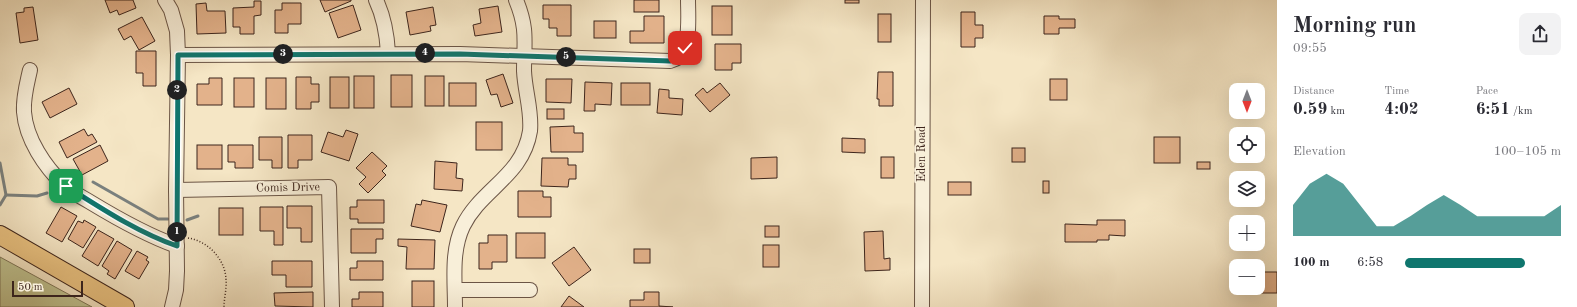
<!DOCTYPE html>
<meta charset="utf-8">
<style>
:root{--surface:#fff;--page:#f2f2f3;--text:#2b2b33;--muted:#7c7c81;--accent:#0f766e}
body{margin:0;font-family:"Old Standard TT",serif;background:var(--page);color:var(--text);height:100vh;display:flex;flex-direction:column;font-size:15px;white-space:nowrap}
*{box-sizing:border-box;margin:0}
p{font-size:13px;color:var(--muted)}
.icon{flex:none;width:22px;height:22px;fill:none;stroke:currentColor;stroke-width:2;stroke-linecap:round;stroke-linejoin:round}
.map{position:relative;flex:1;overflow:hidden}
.panel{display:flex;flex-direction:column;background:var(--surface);width:300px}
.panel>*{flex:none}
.needle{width:26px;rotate:180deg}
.buttons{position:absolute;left:1229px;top:83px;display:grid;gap:8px}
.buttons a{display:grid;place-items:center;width:36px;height:36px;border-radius:8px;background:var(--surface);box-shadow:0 4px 16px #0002;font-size:20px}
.scale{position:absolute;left:12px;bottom:10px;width:71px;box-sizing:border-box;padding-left:4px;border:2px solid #3d251c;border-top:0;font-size:11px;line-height:14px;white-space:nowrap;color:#3d251c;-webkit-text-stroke:3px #f8efd9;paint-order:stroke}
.pin{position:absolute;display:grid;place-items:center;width:34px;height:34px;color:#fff;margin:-17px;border-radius:8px;box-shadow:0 2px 6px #0006}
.km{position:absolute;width:20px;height:20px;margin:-10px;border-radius:50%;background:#222;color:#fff;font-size:11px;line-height:20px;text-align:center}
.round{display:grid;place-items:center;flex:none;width:42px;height:42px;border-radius:8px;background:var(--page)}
.overview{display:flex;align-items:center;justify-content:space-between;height:68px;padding:0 16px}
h1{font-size:22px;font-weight:700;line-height:30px}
.stats{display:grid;grid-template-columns:repeat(3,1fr);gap:6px;height:68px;padding:4px 16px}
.stats div{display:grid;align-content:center}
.stats b{font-size:17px;font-weight:700}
.stats small{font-size:11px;font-weight:400}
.stats p{font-size:11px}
.chart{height:112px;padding:8px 16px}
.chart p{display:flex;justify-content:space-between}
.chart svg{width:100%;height:72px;margin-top:4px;fill:var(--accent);opacity:.7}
ul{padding:0 16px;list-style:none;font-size:13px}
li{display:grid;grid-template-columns:64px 48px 1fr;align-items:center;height:30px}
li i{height:10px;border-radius:5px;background:var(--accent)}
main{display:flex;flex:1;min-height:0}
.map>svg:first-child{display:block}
.green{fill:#c0c492;stroke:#7e7457}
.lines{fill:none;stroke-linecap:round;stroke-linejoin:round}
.stream{stroke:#7a807e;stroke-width:3}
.building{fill:#e3b28b;stroke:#3d251c}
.minor-casing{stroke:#6b5546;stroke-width:16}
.major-casing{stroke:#3d251c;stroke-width:20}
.path{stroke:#3d251c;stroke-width:1.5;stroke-dasharray:1 2;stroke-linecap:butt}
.minor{stroke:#f8efd9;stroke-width:14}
.major{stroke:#eac382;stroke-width:18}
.route-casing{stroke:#fff;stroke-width:8}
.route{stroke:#0f766e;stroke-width:5}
.labels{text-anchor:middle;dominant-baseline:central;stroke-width:3.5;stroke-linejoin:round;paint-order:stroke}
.street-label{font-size:12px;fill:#3d251c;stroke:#f8efd9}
</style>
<main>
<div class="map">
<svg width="1277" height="307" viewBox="0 0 1277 307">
<rect width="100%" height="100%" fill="#f5e6c5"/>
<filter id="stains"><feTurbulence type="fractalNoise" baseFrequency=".005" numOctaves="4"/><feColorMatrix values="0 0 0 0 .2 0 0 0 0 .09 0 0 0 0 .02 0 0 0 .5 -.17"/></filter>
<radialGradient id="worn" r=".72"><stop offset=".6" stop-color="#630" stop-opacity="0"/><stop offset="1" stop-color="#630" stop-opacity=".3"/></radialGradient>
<polygon class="green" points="0,257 92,307 0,307"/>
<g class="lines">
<g class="stream">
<polyline points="0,163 6,195 0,205"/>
<polyline points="93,182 158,219 168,219"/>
<polyline points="6,195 37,196 47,193"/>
<polyline points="187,220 198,216"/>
</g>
</g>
<g class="building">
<polygon points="105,0 133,0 136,8 119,15 117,10 110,13"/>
<polygon points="320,0 351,0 351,1 325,12"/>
<rect x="634" y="0" width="25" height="12"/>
<rect x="845" y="0" width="14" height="3"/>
<polygon points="254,1 261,1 261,15 254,16 254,34 240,34 240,27 233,27 233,8 254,7"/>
<polygon points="206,3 207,11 225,11 226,33 197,34 196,4"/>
<polygon points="282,3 301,3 301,24 288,24 288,33 275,33 275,10 282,10"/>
<polygon points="353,5 361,30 338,38 329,13"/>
<polygon points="543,5 571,5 571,36 557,36 557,28 549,28 549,19 543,19"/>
<polygon points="498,6 502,32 475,36 473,25 481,23 479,9"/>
<rect x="712" y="6" width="20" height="29"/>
<polygon points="33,7 38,40 20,43 16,13 24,12 24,8"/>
<polygon points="433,7 436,25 430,26 431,31 410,35 406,12"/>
<polygon points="961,12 975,12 975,25 983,25 983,38 975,38 975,47 961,47"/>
<rect x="878" y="14" width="13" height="28"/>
<polygon points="644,16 664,16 664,43 630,43 630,31 644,31"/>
<polygon points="1044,16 1059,16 1059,19 1075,19 1075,28 1059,28 1059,34 1044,34"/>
<polygon points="142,17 155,41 139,50 131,36 124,40 118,29"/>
<rect x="594" y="21" width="22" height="17"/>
<polygon points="715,44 741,44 741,63 732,63 732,70 715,70"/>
<polygon points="136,51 156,51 156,86 143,86 143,73 136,73"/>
<polygon points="878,72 893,72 893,106 879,106 879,99 877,99"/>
<polygon points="503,74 513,103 501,107 497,94 491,95 486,80"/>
<rect x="391" y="75" width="21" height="32"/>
<rect x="354" y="76" width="20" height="32"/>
<rect x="425" y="76" width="19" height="30"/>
<polygon points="296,77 311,77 311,84 319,84 319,102 311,102 311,109 296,109"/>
<rect x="330" y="77" width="19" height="31"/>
<polygon points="209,78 222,78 222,105 197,105 197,84 209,84"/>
<rect x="234" y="78" width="20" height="29"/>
<rect x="266" y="78" width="20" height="31"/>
<polygon points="546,79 572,79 571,103 546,102"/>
<rect x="1050" y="79" width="17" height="21"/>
<polygon points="585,82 612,83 611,105 595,104 595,111 584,111"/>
<rect x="449" y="83" width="27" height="23"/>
<rect x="621" y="83" width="29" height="22"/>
<polygon points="720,83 730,95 710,112 695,95 703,88 707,93"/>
<polygon points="69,88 77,104 50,118 42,102"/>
<polygon points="659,89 669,90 669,98 683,99 682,115 657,113"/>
<rect x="547" y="109" width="17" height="10"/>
<rect x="476" y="122" width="26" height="28"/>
<polygon points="574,126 574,133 583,133 583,152 551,152 550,127"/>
<polygon points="84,129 88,136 92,134 97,142 67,158 59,142"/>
<polygon points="346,130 358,134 349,161 321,152 328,132 343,137"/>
<polygon points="288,135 312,135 312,160 298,160 298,168 288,168"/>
<polygon points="259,137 282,137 282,168 272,168 272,160 259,160"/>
<rect x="1154" y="137" width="26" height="26"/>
<polygon points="842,138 865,139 865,153 842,152"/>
<polygon points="100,145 108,161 82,175 73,159"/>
<rect x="197" y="145" width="25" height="24"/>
<polygon points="228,145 253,145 253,168 235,168 235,162 228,162"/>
<rect x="1012" y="148" width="13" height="14"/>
<polygon points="372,152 387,166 382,171 386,175 368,193 359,184 366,177 356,168"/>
<polygon points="777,157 777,178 751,179 751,158"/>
<rect x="881" y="157" width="13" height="21"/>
<polygon points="542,158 568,158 568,165 576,165 576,179 569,179 568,187 541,186"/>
<polygon points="435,161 457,163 456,178 463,179 462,191 434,189"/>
<rect x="1197" y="162" width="13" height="7"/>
<rect x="1043" y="181" width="6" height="12"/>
<rect x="948" y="182" width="23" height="13"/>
<polygon points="518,191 543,191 543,197 551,197 551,217 518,217"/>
<polygon points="357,200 384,200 384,223 358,223 358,219 350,219 350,207 357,207"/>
<polygon points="422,200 447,205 440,232 411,226 416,204 421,205"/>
<polygon points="287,206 312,206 312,242 301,242 301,228 287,228"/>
<polygon points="61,207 77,216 62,242 46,233"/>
<polygon points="260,207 283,207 283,245 274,245 274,231 260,231"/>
<rect x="219" y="208" width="24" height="27"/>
<polygon points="84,220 96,227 83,248 68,239 78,221 83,223"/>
<polygon points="1097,220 1125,220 1125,236 1109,235 1109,240 1097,240 1097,242 1065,242 1065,224 1097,225"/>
<rect x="765" y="226" width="14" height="11"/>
<polygon points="351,229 383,229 383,239 376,239 376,253 351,253"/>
<polygon points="98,230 114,239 98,266 82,256"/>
<polygon points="883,231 884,259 890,258 890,270 865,271 864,232"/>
<rect x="516" y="233" width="29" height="25"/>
<polygon points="488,235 507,235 507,262 492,262 492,269 479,269 479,243 488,243"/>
<polygon points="398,239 435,240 434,269 406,269 407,247 398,246"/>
<polygon points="117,241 132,250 115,279 107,274 109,271 102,266"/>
<rect x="763" y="245" width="16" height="22"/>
<polygon points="574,247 591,270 569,286 552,263"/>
<rect x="634" y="249" width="16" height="14"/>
<polygon points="137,251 148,257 146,260 149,262 139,279 125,271"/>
<polygon points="272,261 312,261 312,287 286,287 286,275 272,275"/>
<polygon points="357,261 383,261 383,280 350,280 350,268 357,268"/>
<rect x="1260" y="272" width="17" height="21"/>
<rect x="412" y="281" width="22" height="26"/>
<polygon points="313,292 313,307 275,306 274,293"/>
<polygon points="359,292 383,292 383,307 352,307 352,299 359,299"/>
<polygon points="644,292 659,292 659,306 673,307 630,307 630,300 644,300"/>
<polygon points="569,296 584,307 561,307"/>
</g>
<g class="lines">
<g class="minor-casing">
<g id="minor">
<polyline points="165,0 171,10 177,31 178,55 176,190 177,271 176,290 172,307"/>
<path d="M376,0C384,17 387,34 388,53"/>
<path d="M178,55L460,54L670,61C673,60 676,59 679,57C691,48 688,14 688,0"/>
<path d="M30,70C27,84 23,97 24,112C26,139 45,167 64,185C71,192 82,197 90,202C118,219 146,235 177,246"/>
<polyline points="176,190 329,187 332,307"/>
<polyline points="455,290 530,290"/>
<path d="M455,307C455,281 451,251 463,226C481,189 523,176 530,131C532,111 525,92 524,71C524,42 528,29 516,0"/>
<polyline points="922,307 923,0"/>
</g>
</g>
<g class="major-casing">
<polyline id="major" points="0,235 125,307"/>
</g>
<path class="path" d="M188,238C208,241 225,259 226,279C227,288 224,298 224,307"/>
<use href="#minor" class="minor"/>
<use href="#major" class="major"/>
</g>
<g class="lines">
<g class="route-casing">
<path id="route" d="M66,186C101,208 137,232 177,246L178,55L460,54L670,61L680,56L685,48"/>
</g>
<use href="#route" class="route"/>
</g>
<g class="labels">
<g class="street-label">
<text transform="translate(922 154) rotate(-90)">Eden Road</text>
<text transform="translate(288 188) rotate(-1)">Comis Drive</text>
</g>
</g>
<rect width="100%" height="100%" filter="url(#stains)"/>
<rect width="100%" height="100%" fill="url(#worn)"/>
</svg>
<div class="buttons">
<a><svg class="needle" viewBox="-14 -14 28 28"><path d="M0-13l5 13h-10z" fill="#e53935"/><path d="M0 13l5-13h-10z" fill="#7c7c81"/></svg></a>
<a><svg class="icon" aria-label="locate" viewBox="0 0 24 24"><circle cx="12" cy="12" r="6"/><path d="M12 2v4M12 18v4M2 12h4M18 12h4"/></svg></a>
<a><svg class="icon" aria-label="layers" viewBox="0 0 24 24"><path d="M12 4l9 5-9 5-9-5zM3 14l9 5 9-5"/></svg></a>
<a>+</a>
<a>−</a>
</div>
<div class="scale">50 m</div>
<div class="pin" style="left:66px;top:186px;background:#1e9e55"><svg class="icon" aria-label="arrive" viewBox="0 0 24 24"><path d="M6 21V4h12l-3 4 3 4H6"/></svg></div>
<div class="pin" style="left:685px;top:48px;background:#d93025"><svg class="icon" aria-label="check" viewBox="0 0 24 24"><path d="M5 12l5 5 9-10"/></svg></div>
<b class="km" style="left:177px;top:232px">1</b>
<b class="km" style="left:177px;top:90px">2</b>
<b class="km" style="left:283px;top:54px">3</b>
<b class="km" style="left:425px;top:53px">4</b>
<b class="km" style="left:566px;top:57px">5</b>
</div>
<section class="panel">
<div class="overview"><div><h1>Morning run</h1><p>09:55</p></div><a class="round"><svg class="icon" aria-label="share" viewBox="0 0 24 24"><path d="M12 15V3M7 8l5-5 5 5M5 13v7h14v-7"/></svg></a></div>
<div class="stats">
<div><p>Distance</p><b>0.59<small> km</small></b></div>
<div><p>Time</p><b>4:02</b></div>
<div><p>Pace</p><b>6:51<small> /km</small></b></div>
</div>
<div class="chart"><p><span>Elevation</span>100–105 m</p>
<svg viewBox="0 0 160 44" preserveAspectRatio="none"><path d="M0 44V25L10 12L20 6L30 12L40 25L50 38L60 38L70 32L80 25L90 19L100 25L110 32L120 32L130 32L140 32L150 32L160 25V44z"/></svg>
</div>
<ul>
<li><b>100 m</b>6:58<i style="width:77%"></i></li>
</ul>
</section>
</main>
